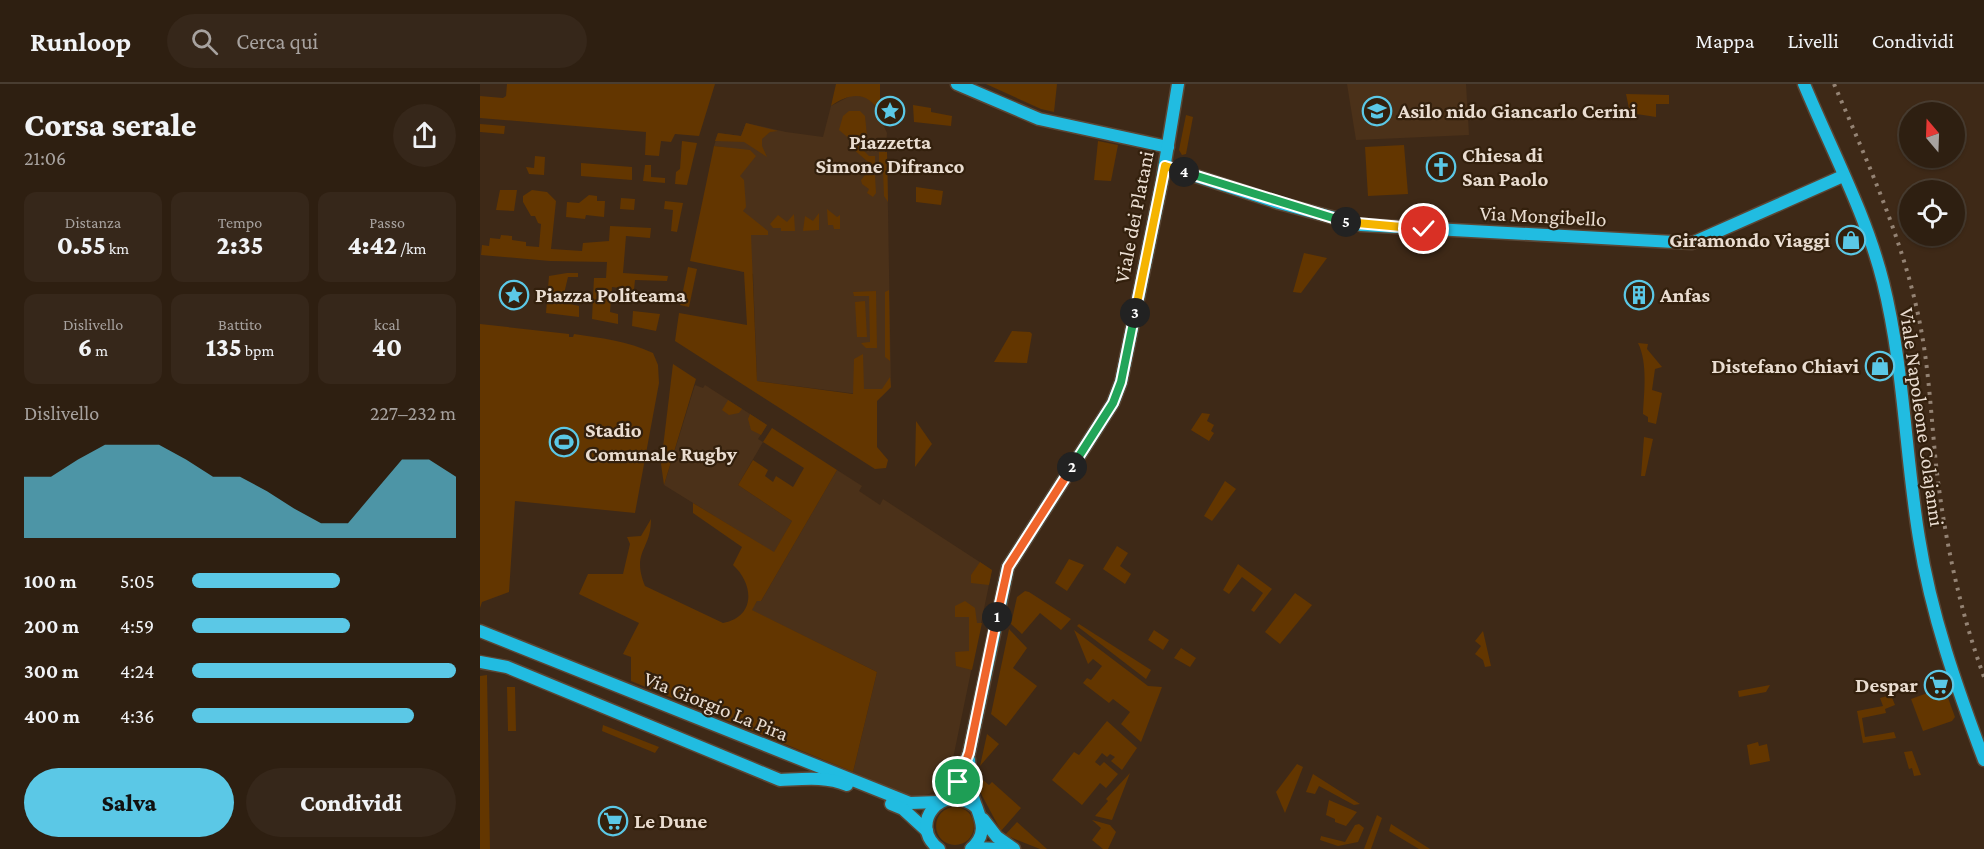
<!DOCTYPE html>
<html lang="it">
<meta charset="utf-8">
<style>
:root{--surface:#2e1f11;--page:#36271a;--text:#f1f3f6;--muted:#a7a29f;--line:#493d31;--accent:#5bc8e6}
body{margin:0;font-family:"Crimson Pro",serif;background:var(--page);color:var(--text);height:100vh;display:flex;flex-direction:column;font-size:22px;white-space:nowrap}
*{box-sizing:border-box;margin:0}
p{font-size:20px;color:var(--muted)}
.icon{flex:none;width:33px;height:33px;fill:none;stroke:currentColor;stroke-width:2;stroke-linecap:round;stroke-linejoin:round}
.map{position:relative;flex:1;overflow:hidden}
.sheet{display:flex;flex-direction:column;background:var(--surface);width:480px}
.sheet>*{flex:none}
.needle{width:39px;rotate:341deg}
.buttons{position:absolute;left:1419px;top:18px;display:grid;gap:12px}
.buttons a{display:grid;place-items:center;width:66px;height:66px;border-radius:50%;background:var(--surface);box-shadow:0 2px 4px #0004,0 0 0 2px var(--line);font-size:30px}
.pin{position:absolute;display:grid;place-items:center;width:51px;height:51px;color:#fff;margin:-26px;border:3px solid #fff;border-radius:50%;box-shadow:0 2px 6px #0007}
.km{position:absolute;width:30px;height:30px;margin:-15px;border-radius:50%;background:#222;color:#fff;font-size:16px;line-height:30px;text-align:center}
.round{display:grid;place-items:center;flex:none;width:63px;height:63px;border-radius:32px;background:var(--page)}
.head{display:flex;align-items:center;justify-content:space-between;height:102px;padding:0 24px}
h1{font-size:33px;font-weight:800;line-height:45px}
.figures{display:grid;grid-template-columns:repeat(3,1fr);gap:9px;height:102px;padding:6px 24px}
.figures div{display:grid;align-content:center;border-radius:12px;background:var(--page);text-align:center}
.figures b{font-size:26px;font-weight:800}
.figures small{font-size:16px;font-weight:400}
.figures p{font-size:16px}
.chart{height:168px;padding:12px 24px}
.chart p{display:flex;justify-content:space-between}
.chart svg{width:100%;height:108px;margin-top:6px;fill:var(--accent);opacity:.7}
.cta{display:flex;gap:12px;margin-top:auto;padding:12px 24px}
.cta a{flex:1;height:69px;border-radius:36px;background:var(--accent);color:#111;font-size:24px;font-weight:800;line-height:69px;text-align:center}
.cta a+a{background:var(--page);color:var(--text)}
ul{padding:0 24px;list-style:none;font-size:20px}
li{display:grid;grid-template-columns:96px 72px 1fr;align-items:center;height:45px}
li i{height:15px;border-radius:8px;background:var(--accent)}
header{display:flex;align-items:center;gap:36px;box-sizing:border-box;height:84px;padding:0 30px;background:var(--surface);border-bottom:2px solid var(--line)}
header strong{font-size:28px}
nav{display:flex;gap:33px;margin-inline-start:auto;font-size:21px}
.search{width:420px;height:54px;background:var(--page);display:flex;align-items:center;gap:15px;box-sizing:border-box;padding:0 21px;border-radius:33px;color:var(--muted);font-size:22px}
main{display:flex;flex:1;min-height:0}
.map>svg:first-child{display:block}
.built{fill:#4b3119}
.green{fill:#633600}
.lines{fill:none;stroke-linecap:round;stroke-linejoin:round}
.secondary-casing{stroke:#5a4635;stroke-width:15}
.secondary{stroke:#21bce1;stroke-width:12}
.rail{stroke:#948374;stroke-width:4;stroke-dasharray:3 6;stroke-linecap:butt}
.split-1-casing{stroke:#fff;stroke-width:12}
.split-2-casing{stroke:#fff;stroke-width:12}
.split-3-casing{stroke:#fff;stroke-width:12}
.split-4-casing{stroke:#fff;stroke-width:12}
.split-5-casing{stroke:#fff;stroke-width:12}
.split-6-casing{stroke:#fff;stroke-width:12}
.split-1{stroke:#f0652b;stroke-width:8}
.split-2{stroke:#f0652b;stroke-width:8}
.split-3{stroke:#22a559;stroke-width:8}
.split-4{stroke:#f5b400;stroke-width:8}
.split-5{stroke:#22a559;stroke-width:8}
.split-6{stroke:#f5b400;stroke-width:8}
.labels{text-anchor:middle;dominant-baseline:central;stroke-width:4.5;stroke-linejoin:round;paint-order:stroke}
.poi-label{font-size:21px;font-weight:bold;fill:#eaddd1;stroke:#33200d;text-anchor:start}
.street-label{font-size:21px;fill:#eaddd1;stroke:#33200d}
</style>
<header>
<strong>Runloop</strong>
<div class="search"><svg class="icon" aria-label="search" viewBox="0 0 24 24"><circle cx="10" cy="10" r="6"/><path d="M15 15l6 6"/></svg>Cerca qui</div>
<nav><a>Mappa</a><a>Livelli</a><a>Condividi</a></nav>
</header>
<main>
<section class="sheet">
<div class="head"><div><h1>Corsa serale</h1><p>21:06</p></div><a class="round"><svg class="icon" aria-label="share" viewBox="0 0 24 24"><path d="M12 15V3M7 8l5-5 5 5M5 13v7h14v-7"/></svg></a></div>
<div class="figures">
<div><p>Distanza</p><b>0.55<small> km</small></b></div>
<div><p>Tempo</p><b>2:35</b></div>
<div><p>Passo</p><b>4:42<small> /km</small></b></div>
</div>
<div class="figures">
<div><p>Dislivello</p><b>6<small> m</small></b></div>
<div><p>Battito</p><b>135<small> bpm</small></b></div>
<div><p>kcal</p><b>40</b></div>
</div>
<div class="chart"><p><span>Dislivello</span>227–232 m</p>
<svg viewBox="0 0 160 44" preserveAspectRatio="none"><path d="M0 44V19L10 19L20 12L30 6L40 6L50 6L60 12L70 19L80 19L90 25L100 32L110 38L120 38L130 25L140 12L150 12L160 19V44z"/></svg>
</div>
<ul>
<li><b>100 m</b>5:05<i style="width:56%"></i></li>
<li><b>200 m</b>4:59<i style="width:60%"></i></li>
<li><b>300 m</b>4:24<i style="width:100%"></i></li>
<li><b>400 m</b>4:36<i style="width:84%"></i></li>
</ul>
<div class="cta"><a>Salva</a><a>Condividi</a></div>
</section>
<div class="map">
<svg width="1504" height="765" viewBox="0 0 1504 765">
<rect width="100%" height="100%" fill="#3e2917"/>
<g class="built">
<polygon points="867,0 986,0 989,51 876,56"/>
<polygon points="372,11 386,13 393,19 407,49 405,68 407,68 411,303 401,313 277,297 273,190 259,187 249,64 234,62 238,49 261,52 266,39 306,48 343,53 351,22"/>
<polygon points="215,301 223,304 225,301 287,341 278,355 283,358 258,401 312,437 294,469 184,401"/>
<polygon points="357,386 382,402 379,407 400,421 403,415 512,486 470,689 464,700 449,710 434,714 373,688 397,588 271,526 277,517 281,517"/>
</g>
<g class="green">
<polygon points="27,0 235,0 219,52 195,50 191,58 181,57 179,72 165,71 166,48 0,34 0,12 23,14 26,12"/>
<path d="M356,0H400V30C389,7 370,8 351,22Z"/>
<polygon points="506,0 577,0 574,28 561,25"/>
<polygon points="1146,10 1189,11 1189,20 1176,20 1176,33 1150,29"/>
<polygon points="433,21 451,24 451,28 472,32 471,42 434,38"/>
<polygon points="369,27 380,27 385,32 388,62 376,52 372,57 359,46 363,32"/>
<polygon points="706,31 713,33 706,70 702,71 699,66"/>
<polygon points="266,39 298,47 290,48 282,55 282,62 287,73 264,58 235,57 238,49 261,52"/>
<polygon points="0,40 25,42 24,50 0,48"/>
<polygon points="202,57 217,59 207,101 195,100 196,88 200,85"/>
<polygon points="618,57 638,61 631,97 614,96"/>
<polygon points="376,59 389,72 395,72 395,84 372,64"/>
<polygon points="924,61 928,110 888,112 885,63"/>
<polygon points="234,62 270,66 276,72 260,92 264,96 266,123 263,127 288,147 288,151 271,151 277,297 373,310 374,275 383,270 384,305 402,305 410,293 411,303 397,317 397,363 408,376 406,384 395,385 195,257 199,229 267,241 264,188 210,177"/>
<polygon points="399,68 407,68 408,118 404,112 403,87 399,83"/>
<polygon points="55,72 65,73 64,91 49,90 46,83 54,84"/>
<polygon points="101,79 152,83 152,96 101,92"/>
<polygon points="165,81 171,81 171,93 185,94 185,99 163,97"/>
<polygon points="389,86 395,92 396,109 393,113 387,109 389,105 382,100 381,96"/>
<polygon points="436,103 463,107 461,121 436,118"/>
<polygon points="20,106 37,106 34,127 16,126"/>
<polygon points="52,106 67,108 76,117 71,165 102,167 103,159 129,157 130,142 171,144 170,154 146,152 143,189 188,192 187,197 155,196 154,206 132,203 130,228 138,230 138,240 112,235 114,194 126,194 127,178 70,177 1,171 2,161 9,162 10,154 20,155 21,151 32,152 32,156 46,158 46,162 59,163 61,140 58,139 55,132 51,132 43,118 43,112"/>
<polygon points="109,111 117,112 117,117 125,117 124,133 106,131 105,135 86,133 87,118 99,119"/>
<polygon points="141,114 155,115 154,126 140,125"/>
<polygon points="185,117 203,119 197,148 191,147 193,126 184,125"/>
<polygon points="347,125 357,133 360,131 360,145 354,145 353,141 348,141"/>
<polygon points="339,129 339,146 323,147 325,132 333,137"/>
<polygon points="314,130 315,147 301,147 301,144 293,144 290,140 298,131 307,138"/>
<polygon points="824,169 847,174 821,209 813,208"/>
<polygon points="208,183 217,185 209,223 200,221"/>
<polygon points="87,189 98,189 98,193 88,193 82,218 99,222 99,233 66,229 69,192"/>
<polygon points="409,206 410,277 405,273 405,208"/>
<polygon points="396,207 397,264 386,264 381,259 390,258 389,212 374,212 373,208"/>
<polygon points="385,217 387,253 377,253 375,218"/>
<polygon points="153,227 180,230 176,247 152,242"/>
<path d="M0,240L89,250V253H93L94,250C120,254 148,257 173,269L178,281L179,299L155,429L35,417L29,508L2,518L0,524Z"/>
<polygon points="532,247 550,248 552,250 547,279 514,278"/>
<path d="M1158,259L1168,260L1167,265L1182,283L1175,285L1172,306L1182,309L1176,340L1168,338V333L1163,330C1164,309 1168,279 1158,259Z"/>
<polygon points="193,280 216,295 184,401 181,380"/>
<polygon points="248,316 262,325 259,329 249,331 242,326"/>
<polygon points="722,329 730,330 727,337 734,341 731,347 734,349 729,357 711,346"/>
<polygon points="270,330 287,341 281,351 271,346 268,335"/>
<polygon points="436,337 452,360 435,383"/>
<path d="M292,344L357,386L281,517H277L272,526L397,588L373,688L151,597V573L143,570L159,539L99,510L108,490H143L150,460L147,453L161,452L171,435C171,467 151,467 165,502L243,539C276,533 274,500 253,481L262,463L213,429V419L294,468L312,437L258,401L273,376L288,386L285,392L293,398L296,392L313,403L324,384L283,358Z"/>
<polygon points="1164,353 1173,355 1165,392 1161,392"/>
<polygon points="745,397 756,405 732,437 724,432"/>
<polygon points="637,462 648,469 640,482 651,490 645,500 623,485"/>
<polygon points="589,475 604,481 587,507 575,499"/>
<polygon points="500,478 512,486 509,501 491,499 491,491"/>
<polygon points="758,480 792,505 774,528 771,526 783,509 762,493 749,510 743,506"/>
<polygon points="545,507 549,508 591,535 581,546 560,529 542,550 531,540 537,513"/>
<polygon points="815,509 832,521 800,560 785,548"/>
<polygon points="485,517 495,524 497,539 502,539 492,586 476,582 475,568 489,567 489,533 475,533 475,522"/>
<polygon points="599,540 671,586 666,595 597,542"/>
<polygon points="529,545 547,564 533,584 557,602 526,642 511,630"/>
<polygon points="594,546 668,602 682,603 661,658 641,640 650,628 633,615 629,619 603,599 607,594 611,596 622,582 613,575 608,580"/>
<polygon points="674,546 689,556 683,566 668,556"/>
<polygon points="1003,547 1011,582 1005,583 1003,576 995,570 1001,562 995,557"/>
<polygon points="701,564 716,574 710,583 694,574"/>
<polygon points="7,591 10,765 0,765 0,592"/>
<polygon points="1290,601 1286,608 1259,613 1258,607"/>
<polygon points="27,603 35,603 36,647 28,647"/>
<polygon points="1464,603 1475,633 1472,637 1443,647 1431,615"/>
<polygon points="1411,611 1415,621 1405,625 1406,629 1382,634 1385,653 1414,648 1416,654 1383,659 1377,627 1403,622 1400,614"/>
<polygon points="627,637 657,664 642,686 631,677 635,673 630,670 627,673 622,669 615,678 620,682 624,678 638,690 626,704 620,699 602,721 572,696 594,668 599,671"/>
<polygon points="123,641 179,663 175,669 122,647"/>
<polygon points="507,650 519,660 500,682"/>
<polygon points="1278,658 1279,662 1287,660 1290,677 1270,681 1267,661"/>
<polygon points="1432,667 1441,691 1434,692 1432,684 1429,685 1424,668"/>
<polygon points="817,680 823,683 805,729 796,708"/>
<polygon points="650,689 632,736 615,732 628,717 626,715"/>
<polygon points="833,690 880,720 874,721 839,702 835,710 826,708"/>
<polygon points="498,692 509,701 512,698 541,724 521,747 498,704"/>
<polygon points="849,716 877,728 866,742 855,738 855,735 846,731"/>
<circle cx="475" cy="742" r="19"/>
<polygon points="897,731 902,734 891,765 884,765"/>
<polygon points="612,736 630,741 636,748 628,765 623,765 612,756 621,744"/>
<polygon points="537,738 567,765 560,765 525,751"/>
<polygon points="879,740 884,744 878,758 858,762 840,756 841,752 865,758 875,741"/>
<polygon points="911,740 950,765 939,765 909,747"/>
</g>
<g class="lines">
<g class="secondary-casing">
<g id="secondary">
<polyline points="477,0 559,35 688,63"/>
<path d="M1324,0C1351,65 1386,130 1403,198C1424,282 1425,369 1439,454C1451,531 1477,604 1504,676"/>
<polyline points="685,82 799,119 881,141 1212,159 1363,92"/>
<polyline points="0,547 430,719 459,718"/>
<path d="M0,578L27,583L300,696C323,695 346,692 367,701"/>
<path d="M489,676C490,687 490,698 492,709C497,731 512,746 491,765"/>
<polyline points="464,716 478,698 489,669 528,483 633,319 641,298 682,97 698,0"/>
<polyline points="411,720 423,725 447,747"/>
<polyline points="503,735 517,753 534,765"/>
<polyline points="492,764 523,765"/>
<path d="M459,765C427,741 462,696 496,723"/>
</g>
</g>
<use href="#secondary" class="secondary"/>
<path class="rail" d="M1354,0C1387,77 1422,153 1439,235C1449,283 1451,332 1456,380C1464,452 1479,524 1504,593"/>
</g>
<g class="lines">
<g class="split-1-casing">
<polyline id="split-1" points="478,698 489,669 517,533"/>
</g>
<g class="split-2-casing">
<polyline id="split-2" points="517,533 528,483 592,383"/>
</g>
<g class="split-3-casing">
<polyline id="split-3" points="592,383 633,319 641,298 655,229"/>
</g>
<g class="split-4-casing">
<polyline id="split-4" points="655,229 685,82 704,88"/>
</g>
<g class="split-5-casing">
<polyline id="split-5" points="704,88 866,138"/>
</g>
<g class="split-6-casing">
<polyline id="split-6" points="866,138 944,145"/>
</g>
<use href="#split-1" class="split-1"/>
<use href="#split-2" class="split-2"/>
<use href="#split-3" class="split-3"/>
<use href="#split-4" class="split-4"/>
<use href="#split-5" class="split-5"/>
<use href="#split-6" class="split-6"/>
</g>
<defs>
<g id="sight-ring" transform="scale(1.5)"><circle r="9.5" fill="#33200d" stroke="#5bc8e6" stroke-width="1.5"/><path d="M0-6L1.8-2.2L6-1.7L2.9 1.2L3.7 5.4L0 3.3L-3.7 5.4L-2.9 1.2L-6-1.7L-1.8-2.2Z" fill="#5bc8e6"/></g>
<g id="school-ring" transform="scale(1.5)"><circle r="9.5" fill="#33200d" stroke="#5bc8e6" stroke-width="1.5"/><path d="M0-5L7-2L0 1L-7-2ZM-4 1L0 2.5L4 1V4Q0 6-4 4Z" fill="#5bc8e6"/></g>
<g id="church-ring" transform="scale(1.5)"><circle r="9.5" fill="#33200d" stroke="#5bc8e6" stroke-width="1.5"/><path d="M-1.2-6h2.4v3.5h3.3v2.4h-3.3V6h-2.4V-.1h-3.3v-2.4h3.3Z" fill="#5bc8e6"/></g>
<g id="shop-ring" transform="scale(1.5)"><circle r="9.5" fill="#33200d" stroke="#5bc8e6" stroke-width="1.5"/><path d="M-5-2.5h2.3a2.7 3.5 0 0 1 5.4 0H5L5.5 6h-11ZM-1.5-2.5h3a1.5 2.3 0 0 0-3 0Z" fill="#5bc8e6"/></g>
<g id="building-ring" transform="scale(1.5)"><circle r="9.5" fill="#33200d" stroke="#5bc8e6" stroke-width="1.5"/><path d="M-4-6H4V6H1V3H-1V6H-4ZM-2.5-4.3h1.7v1.8h-1.7ZM.8-4.3h1.7v1.8H.8ZM-2.5-1h1.7V.8h-1.7ZM.8-1h1.7V.8H.8Z" fill="#5bc8e6"/></g>
<g id="stadium-ring" transform="scale(1.5)"><circle r="9.5" fill="#33200d" stroke="#5bc8e6" stroke-width="1.5"/><path d="M0-5a6.5 5 0 1 0 0 10a6.5 5 0 1 0 0-10ZM-3.5-1.8h7v3.6h-7Z" fill="#5bc8e6"/></g>
<g id="supermarket-ring" transform="scale(1.5)"><circle r="9.5" fill="#33200d" stroke="#5bc8e6" stroke-width="1.5"/><path d="M-6-5.5h2.5l.6 2H6L4.5 2H-2.5L-4.4-4H-6ZM-1.5 3.2a1.3 1.3 0 1 0 .1 0ZM3 3.2a1.3 1.3 0 1 0 .1 0Z" fill="#5bc8e6"/></g>
</defs>
<g fill-rule="evenodd">
<use href="#sight-ring" x="410" y="27"/>
<use href="#school-ring" x="897" y="27"/>
<use href="#church-ring" x="961" y="83"/>
<use href="#shop-ring" x="1371" y="156"/>
<use href="#sight-ring" x="34" y="211"/>
<use href="#building-ring" x="1159" y="211"/>
<use href="#shop-ring" x="1400" y="282"/>
<use href="#stadium-ring" x="84" y="358"/>
<use href="#supermarket-ring" x="1459" y="601"/>
<use href="#supermarket-ring" x="133" y="737"/>
</g>
<g class="labels">
<g class="poi-label">
<text x="918" y="27">Asilo nido Giancarlo Cerini</text>
<text x="410" y="58" text-anchor="middle">Piazzetta<tspan x="410" dy="24">Simone Difranco</tspan></text>
<text x="982" y="71">Chiesa di<tspan x="982" dy="24">San Paolo</tspan></text>
<text x="1350" y="156" text-anchor="end">Giramondo Viaggi</text>
<text x="55" y="211">Piazza Politeama</text>
<text x="1180" y="211">Anfas</text>
<text x="1379" y="282" text-anchor="end">Distefano Chiavi</text>
<text x="105" y="346">Stadio<tspan x="105" dy="24">Comunale Rugby</tspan></text>
<text x="1438" y="601" text-anchor="end">Despar</text>
<text x="154" y="737">Le Dune</text>
</g>
<g class="street-label">
<text transform="translate(1063 132) rotate(3)">Via Mongibello</text>
<text transform="translate(654 133) rotate(-79)">Viale dei Platani</text>
<text transform="translate(1442 333) rotate(82)">Viale Napoleone Colajanni</text>
<text transform="translate(236 622) rotate(22)">Via Giorgio La Pira</text>
</g>
</g>
</svg>
<div class="buttons">
<a><svg class="needle" viewBox="-14 -14 28 28"><path d="M0-13l5 13h-10z" fill="#e53935"/><path d="M0 13l5-13h-10z" fill="#a7a29f"/></svg></a>
<a><svg class="icon" aria-label="locate" viewBox="0 0 24 24"><circle cx="12" cy="12" r="6"/><path d="M12 2v4M12 18v4M2 12h4M18 12h4"/></svg></a>
</div>
<div class="pin" style="left:478px;top:698px;background:#1e9e55"><svg class="icon" aria-label="arrive" viewBox="0 0 24 24"><path d="M6 21V4h12l-3 4 3 4H6"/></svg></div>
<div class="pin" style="left:944px;top:145px;background:#d93025"><svg class="icon" aria-label="check" viewBox="0 0 24 24"><path d="M5 12l5 5 9-10"/></svg></div>
<b class="km" style="left:517px;top:533px">1</b>
<b class="km" style="left:592px;top:383px">2</b>
<b class="km" style="left:655px;top:229px">3</b>
<b class="km" style="left:704px;top:88px">4</b>
<b class="km" style="left:866px;top:138px">5</b>
</div>
</main>
